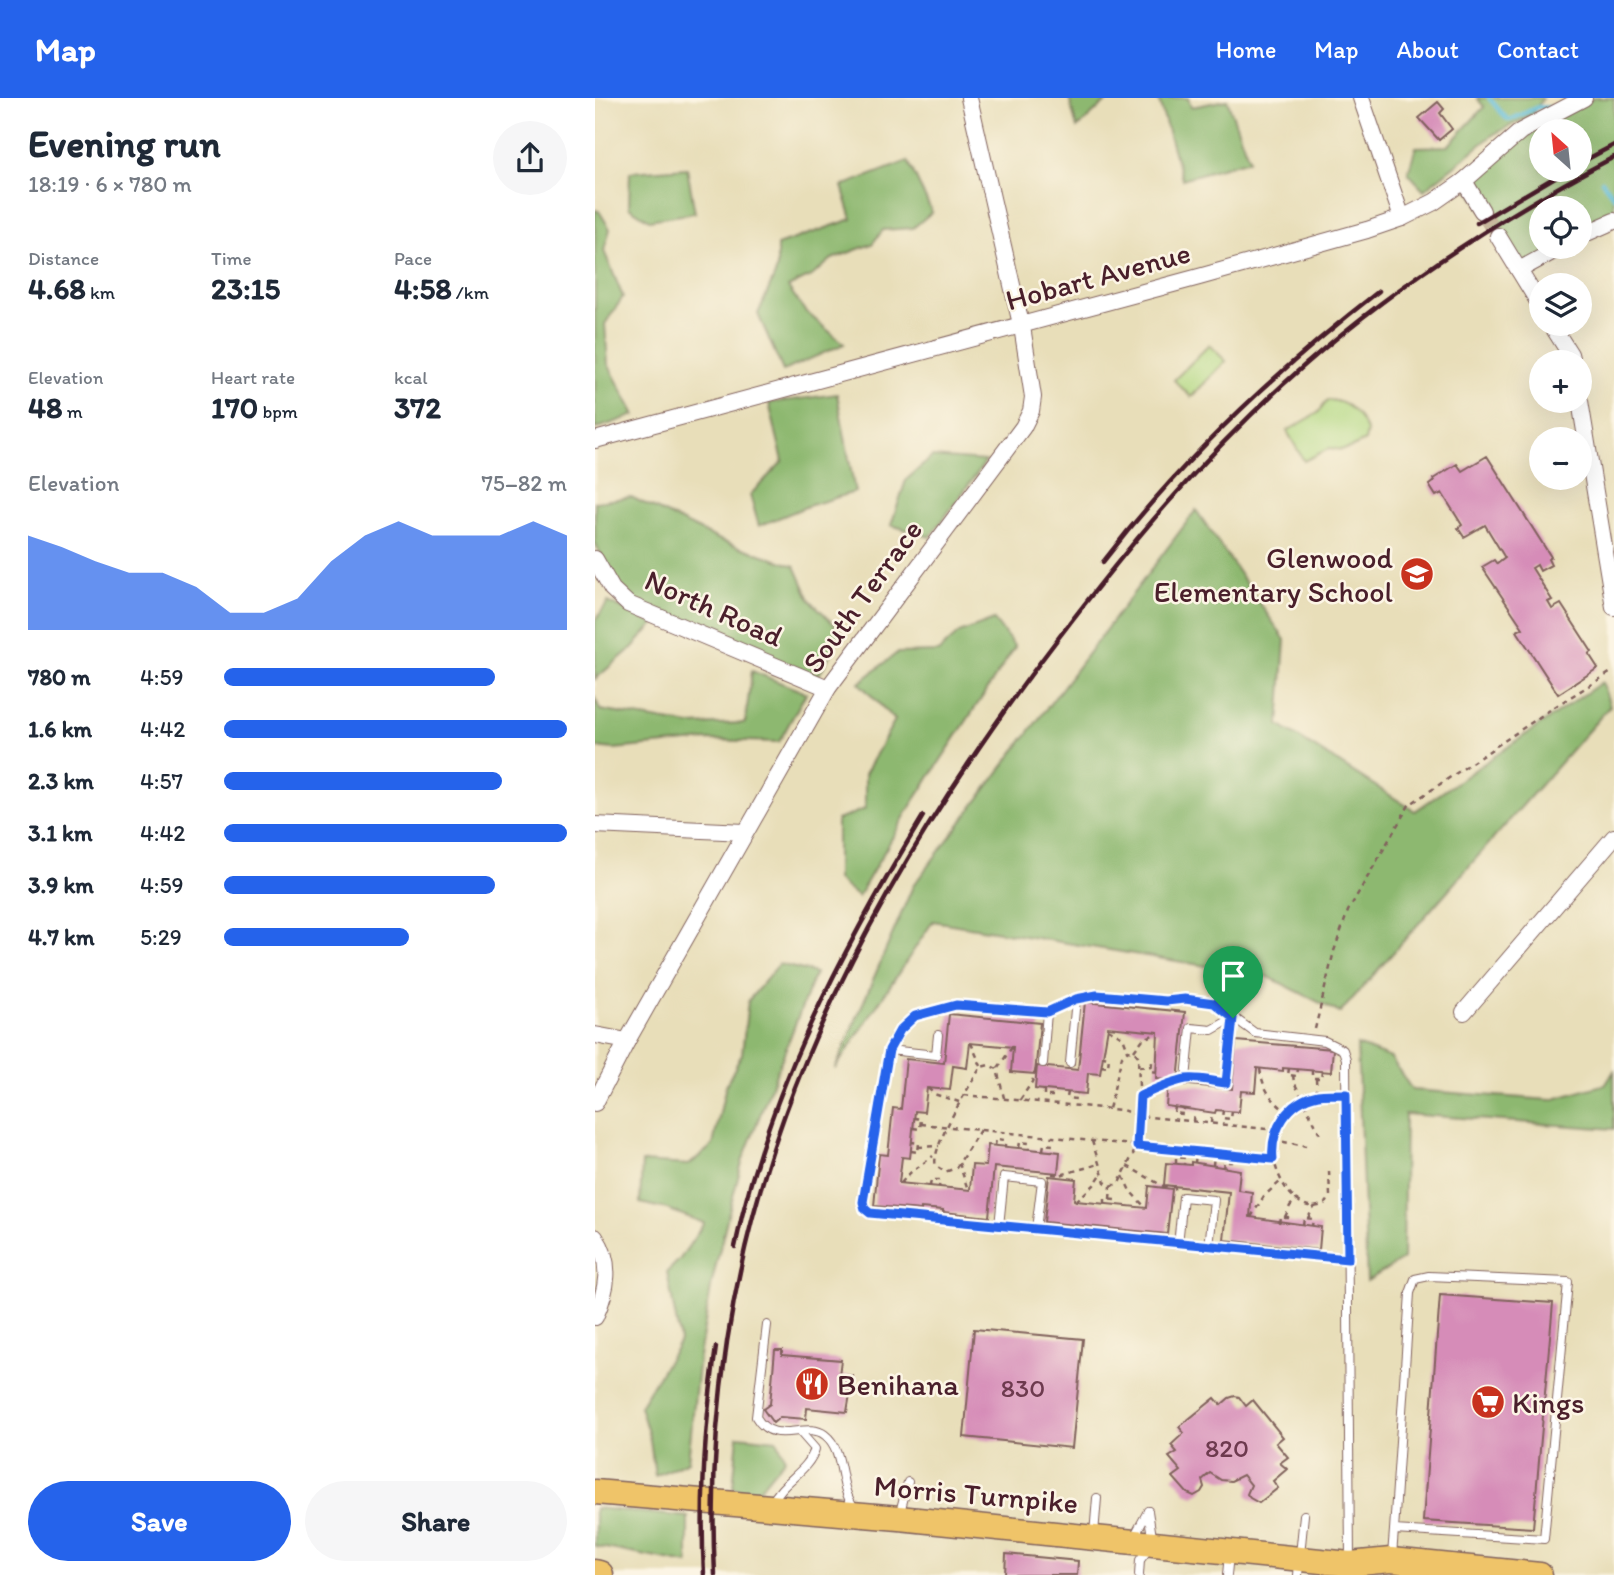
<!DOCTYPE html>
<meta charset="utf-8">
<style>
:root{--surface:#fff;--page:#f6f6f7;--text:#1f2937;--muted:#747a83;--accent:#2563eb}
body{margin:0;font-family:Itim,sans-serif;background:var(--page);color:var(--text);height:100vh;display:flex;flex-direction:column;font-size:26px;white-space:nowrap}
*{box-sizing:border-box;margin:0}
p{font-size:23px;color:var(--muted)}
.icon{flex:none;width:38px;height:38px;fill:none;stroke:currentColor;stroke-width:2;stroke-linecap:round;stroke-linejoin:round}
.map{position:relative;flex:1;overflow:hidden}
.sheet{display:flex;flex-direction:column;background:var(--surface);width:595px}
.sheet>*{flex:none}
.needle{width:46px;rotate:333deg}
.tools{position:absolute;left:934px;top:21px;display:grid;gap:14px}
.tools a{display:grid;place-items:center;width:63px;height:63px;border-radius:50%;background:var(--surface);box-shadow:0 7px 28px #0002;font-size:35px}
.pin{position:absolute;display:grid;place-items:center;width:60px;height:60px;color:#fff;margin:-72px -30px;border-radius:50% 50% 50% 0;rotate:-45deg;box-shadow:0 0 7px #0007}
.pin .icon{rotate:45deg}
.round{display:grid;place-items:center;flex:none;width:74px;height:74px;border-radius:37px;background:var(--page)}
.summary{display:flex;align-items:center;justify-content:space-between;height:119px;padding:0 28px}
h1{font-size:38px;font-weight:700;line-height:52px}
.figures{display:grid;grid-template-columns:repeat(3,1fr);gap:10px;height:119px;padding:7px 28px}
.figures div{display:grid;align-content:center}
.figures b{font-size:30px;font-weight:700}
.figures small{font-size:19px;font-weight:400}
.figures p{font-size:19px}
.chart{height:196px;padding:14px 28px}
.chart p{display:flex;justify-content:space-between}
.chart svg{width:100%;height:126px;margin-top:7px;fill:var(--accent);opacity:.7}
.cta{display:flex;gap:14px;margin-top:auto;padding:14px 28px}
.cta a{flex:1;height:80px;border-radius:42px;background:var(--accent);color:#fff;font-size:28px;font-weight:700;line-height:80px;text-align:center}
.cta a+a{background:var(--page);color:var(--text)}
ul{padding:0 28px;list-style:none;font-size:23px}
li{display:grid;grid-template-columns:112px 84px 1fr;align-items:center;height:52px}
li i{height:18px;border-radius:9px;background:var(--accent)}
header{display:flex;align-items:center;gap:42px;box-sizing:border-box;height:98px;padding:0 35px;background:var(--accent);color:#fff}
header strong{font-size:33px}
nav{display:flex;gap:38px;margin-inline-start:auto;font-size:24px}
main{display:flex;flex:1;min-height:0}
.map>svg:first-child{display:block}
.green{fill:#b2d882;stroke:#7e7c56;stroke-width:2}
.forest{fill:#8db870;stroke:#6c6c4e;stroke-width:2;fill-rule:evenodd}
.lines{fill:none;stroke-linecap:round;stroke-linejoin:round}
.stream{stroke:#58b9d7;stroke-width:4.5}
.building{fill:#d68cb8}
.minor-tunnel{stroke:#c8b89d;stroke-width:16;stroke-dasharray:16 8;stroke-linecap:butt}
.service-casing{stroke:#81625d;stroke-width:10}
.minor-casing{stroke:#81625d;stroke-width:18}
.primary-casing{stroke:#81625d;stroke-width:27}
.motorway-casing{stroke:#81625d;stroke-width:31}
.path{stroke:#81625d;stroke-width:2.5;stroke-dasharray:5 5;stroke-linecap:butt}
.service{stroke:#fff;stroke-width:8}
.minor{stroke:#fff;stroke-width:16}
.primary{stroke:#efc469;stroke-width:24}
.motorway{stroke:#efc469;stroke-width:28}
.rail{stroke:#4a1f2b;stroke-width:4.5}
.route-casing{stroke:#fff;stroke-width:14}
.route{stroke:#2563eb;stroke-width:9}
.labels{text-anchor:middle;dominant-baseline:central;stroke-width:5;stroke-linejoin:round;paint-order:stroke}
.number-label{font-size:26px;fill:#6d3a4e}
.street-label{font-size:30px;fill:#4a1f2b;stroke:#fcf5e5}
.poi-label{font-size:30px;fill:#4a1f2b;stroke:#fcf5e5;text-anchor:start}
</style>
<header>
<strong>Map</strong>
<nav><a>Home</a><a>Map</a><a>About</a><a>Contact</a></nav>
</header>
<main>
<section class="sheet">
<div class="summary"><div><h1>Evening run</h1><p>18:19 · 6 × 780 m</p></div><a class="round"><svg class="icon" aria-label="share" viewBox="0 0 24 24"><path d="M12 15V3M7 8l5-5 5 5M5 13v7h14v-7"/></svg></a></div>
<div class="figures">
<div><p>Distance</p><b>4.68<small> km</small></b></div>
<div><p>Time</p><b>23:15</b></div>
<div><p>Pace</p><b>4:58<small> /km</small></b></div>
</div>
<div class="figures">
<div><p>Elevation</p><b>48<small> m</small></b></div>
<div><p>Heart rate</p><b>170<small> bpm</small></b></div>
<div><p>kcal</p><b>372</b></div>
</div>
<div class="chart"><p><span>Elevation</span>75–82 m</p>
<svg viewBox="0 0 160 44" preserveAspectRatio="none"><path d="M0 44V11L10 15L20 20L30 24L40 24L50 29L60 38L70 38L80 33L90 20L100 11L110 6L120 11L130 11L140 11L150 6L160 11V44z"/></svg>
</div>
<ul>
<li><b>780 m</b>4:59<i style="width:79%"></i></li>
<li><b>1.6 km</b>4:42<i style="width:100%"></i></li>
<li><b>2.3 km</b>4:57<i style="width:81%"></i></li>
<li><b>3.1 km</b>4:42<i style="width:100%"></i></li>
<li><b>3.9 km</b>4:59<i style="width:79%"></i></li>
<li><b>4.7 km</b>5:29<i style="width:54%"></i></li>
</ul>
<div class="cta"><a>Save</a><a>Share</a></div>
</section>
<div class="map">
<svg width="1019" height="1477" viewBox="0 0 1019 1477">
<rect width="100%" height="100%" fill="#fcf5e5"/>
<filter id="ink" filterUnits="userSpaceOnUse"><feTurbulence type="fractalNoise" baseFrequency=".0143" numOctaves="2"/><feDisplacementMap in="SourceGraphic" scale="14" xChannelSelector="R" yChannelSelector="G"/><feConvolveMatrix kernelMatrix="1 2 1 2 8 2 1 2 1" color-interpolation-filters="sRGB"/></filter>
<filter id="wash" filterUnits="userSpaceOnUse"><feTurbulence type="fractalNoise" baseFrequency=".00686" numOctaves="4" result="noise"/><feDisplacementMap in="SourceGraphic" scale="28" xChannelSelector="R" yChannelSelector="G"/><feGaussianBlur stdDeviation="1.57" result="paint"/><feColorMatrix in="noise" values="0 0 0 0 0 0 0 0 0 0 0 0 0 0 0 0 0 1.4 0 .05"/><feComposite in="paint" operator="in"/></filter>
<g filter="url(#wash)">
<rect width="100%" height="100%" fill="#e8deb9"/>
<g class="green">
<polygon points="614,247 631,263 596,299 579,282"/>
<path d="M733,302C754,303 763,315 772,333L770,343C758,349 749,354 735,350L709,363L692,333L723,315Z"/>
</g>
<g class="forest">
<polygon points="474,0 526,0 512,3 482,30"/>
<polygon points="563,0 593,0 596,9 632,2 654,62 587,81"/>
<polygon points="882,0 948,0 937,17 899,36 829,92 813,75 821,49 853,48 889,9"/>
<path d="M999,0H1019V124L985,139V110H947V149H966L924,172L869,83C912,49 949,24 999,0ZM947,33H985V72H947Z"/>
<polygon points="313,63 337,114 318,130 288,132 277,146 237,161 218,177 193,189 210,213 249,246 188,273 163,216 182,172 182,147 257,121 247,88"/>
<polygon points="92,70 100,115 54,122 34,109 35,74"/>
<polygon points="0,112 4,113 15,131 9,153 28,199 10,226 13,266 40,317 0,331"/>
<polygon points="242,296 260,394 213,408 164,428 155,397 188,363 174,305"/>
<polygon points="337,359 391,363 335,439 296,427 311,382"/>
<polygon points="36,399 125,442 200,468 215,502 247,534 224,577 182,564 39,505 12,472 0,444 0,404"/>
<polygon points="601,412 690,542 684,627 820,713 1007,584 1015,608 745,915 672,878 338,823 240,971 318,788"/>
<polygon points="13,504 59,526 37,550 0,581 0,523"/>
<polygon points="399,522 420,549 315,709 263,799 242,782 242,722 270,711 270,676 300,622 264,585 302,555 343,554 364,535"/>
<polygon points="157,573 211,595 184,644 113,642 19,651 0,649 0,599 5,612 95,627 150,625"/>
<polygon points="184,866 220,875 148,1061 132,1121 117,1184 104,1258 93,1363 60,1378 55,1342 45,1308 85,1243 72,1174 85,1161 109,1125 72,1111 45,1105 47,1064 94,1067 118,1047 131,987 147,956 153,903"/>
<polygon points="762,947 796,960 817,992 956,1002 1011,986 1019,973 1019,1031 810,1016 808,1161 772,1183"/>
<polygon points="143,1338 182,1342 190,1360 158,1399 138,1389"/>
<polygon points="0,1410 93,1419 93,1466 0,1448"/>
</g>
<g class="lines">
<g class="stream">
<polyline points="894,0 911,20 915,22 943,9 954,10"/>
<polyline points="1007,83 1019,99"/>
</g>
</g>
<g id="blocks">
<g class="building">
<polygon points="843,4 849,11 845,15 857,31 844,42 824,20"/>
<polygon points="892,358 956,459 953,461 956,467 945,473 942,467 937,470 957,502 953,504 957,511 966,506 997,554 994,556 1003,570 963,596 922,533 928,530 887,469 899,462 902,466 910,460 890,427 869,439 863,430 867,427 847,395 841,398 834,387 839,383 838,381 862,366 867,373"/>
<polygon points="490,904 590,914 583,983 561,981 563,934 513,929 505,976 493,975 491,996 440,991 442,968 483,972"/>
<polygon points="354,916 445,925 440,976 416,974 418,949 375,945 372,970 358,968 355,992 332,990 329,1014 320,1013 315,1060 307,1059 304,1085 375,1092 377,1067 391,1068 393,1047 465,1054 463,1075 399,1069 394,1119 348,1114 348,1112 326,1110 326,1112 279,1108 284,1056 293,1057 298,1010 306,1011 311,961 349,965"/>
<polygon points="641,943 738,951 736,974 688,970 688,973 662,970 660,994 646,993 644,1014 621,1012 620,1015 571,1008 573,985 637,991"/>
<polygon points="596,1064 645,1072 643,1092 657,1094 655,1119 726,1129 724,1152 629,1142 634,1094 569,1087 571,1065 596,1067"/>
<polygon points="454,1078 481,1081 479,1102 481,1103 552,1110 554,1088 577,1091 572,1136 449,1124"/>
<polygon points="845,1197 958,1205 938,1430 828,1423"/>
<polygon points="379,1231 488,1241 477,1350 369,1339"/>
<polygon points="180,1252 187,1252 187,1257 246,1262 244,1277 258,1278 252,1314 212,1310 211,1321 185,1319 178,1325 168,1311 175,1306"/>
<polygon points="640,1298 644,1299 651,1308 658,1302 688,1339 681,1345 693,1359 685,1365 692,1371 678,1383 683,1390 664,1405 655,1400 652,1396 656,1387 648,1377 636,1383 626,1382 615,1375 607,1382 609,1389 606,1394 599,1398 592,1395 578,1379 586,1373 574,1359 582,1354 576,1347 589,1335 584,1329 620,1300 626,1307 634,1300"/>
<polygon points="411,1456 483,1463 482,1477 410,1477"/>
</g>
</g>
</g>
<g filter="url(#ink)">
<use href="#blocks" fill-opacity="0" stroke="#81625d" stroke-width="2"/>
<g class="lines">
<polyline class="minor-tunnel" points="887,113 903,138"/>
<g class="service-casing">
<g id="service">
<polygon points="638,920 631,985 591,981 596,930 617,932"/>
<polyline points="294,952 341,957 343,937"/>
<polyline points="448,965 452,914"/>
<polyline points="475,965 481,901"/>
<polyline points="404,1128 409,1079 447,1083 441,1131"/>
<polyline points="583,1146 588,1099 619,1102 614,1149"/>
<polyline points="753,1161 275,1115 270,1111 268,1103 294,952 305,932 319,918 361,907 452,914 481,901 502,897 571,903 590,901 619,905 660,935 730,943 748,952 751,961 755,1463"/>
<path d="M172,1227L161,1319C179,1350 211,1322 230,1337C246,1349 245,1375 251,1393C253,1400 257,1406 260,1413"/>
<path d="M177,1405C187,1383 213,1374 220,1351L206,1335"/>
<polyline points="304,1418 313,1384"/>
<polyline points="499,1436 502,1400"/>
<polyline points="538,1441 553,1413"/>
<polyline points="797,1458 799,1432 949,1441 973,1184 834,1178 820,1181 815,1195 799,1432"/>
<polyline points="544,1477 545,1462 558,1445 553,1413"/>
<polyline points="632,1477 634,1456"/>
<polyline points="703,1477 709,1417"/>
</g>
</g>
<g class="minor-casing">
<g id="minor">
<polyline points="766,0 807,120"/>
<polyline points="869,83 887,113"/>
<polyline points="903,138 947,210"/>
<polyline points="985,138 1019,123"/>
<polyline points="924,172 966,149"/>
<polyline points="956,226 975,256 977,264"/>
<polyline points="985,303 1019,509"/>
<polyline points="0,342 604,179 772,132 807,120 839,104 869,83 926,33 989,0"/>
<polyline points="0,461 17,491 33,506 233,590"/>
<polyline points="0,727 150,734"/>
<polyline points="869,914 1019,739"/>
<polyline points="0,937 32,943"/>
<polyline points="0,1005 32,943 233,590 428,329 436,313 438,299 428,235 374,0"/>
<path d="M0,1139C18,1165 12,1192 0,1219"/>
</g>
</g>
<g class="primary-casing">
<polyline id="primary" points="0,1394 304,1420 755,1466 796,1462 945,1477"/>
</g>
<g class="motorway-casing">
<polyline id="motorway" points="0,1476 4,1477"/>
</g>
<g class="path">
<polyline points="513,931 528,939 533,952"/>
<polyline points="720,931 739,853 753,813 814,707 964,606 1018,573"/>
<polyline points="376,945 386,968"/>
<polyline points="539,953 548,941 563,935"/>
<polyline points="506,968 513,969 514,959 507,958"/>
<polyline points="544,969 556,968"/>
<polyline points="403,970 417,949"/>
<polyline points="694,970 693,977 702,978 703,971"/>
<path d="M665,971C668,991 676,1002 692,1014"/>
<polyline points="717,972 717,980 726,980 727,973"/>
<polyline points="562,974 556,973 557,964 563,965"/>
<polyline points="698,977 699,984 725,1036"/>
<polyline points="721,980 722,998"/>
<polyline points="333,990 339,996 364,1004"/>
<polyline points="449,992 449,998 458,998 458,993"/>
<polyline points="473,994 472,1000 481,1001 482,995"/>
<polyline points="369,997 527,1012 545,1018 681,1032"/>
<polyline points="545,998 573,984 580,985"/>
<polyline points="425,1002 437,984 441,971"/>
<polyline points="580,1009 579,1015 589,1016 589,1010"/>
<polyline points="628,1012 627,1020 636,1021 637,1013"/>
<polyline points="598,1023 599,1013"/>
<polyline points="616,1025 617,1015"/>
<polyline points="326,1026 678,1061"/>
<polyline points="318,1030 325,1031 326,1021 319,1020"/>
<path d="M385,1032L361,1070L350,1074L341,1068C334,1052 376,985 386,969L394,967L402,971L409,1000"/>
<polyline points="678,1042 711,1048"/>
<polyline points="497,1043 510,1084 516,1088 524,1085 542,1048 545,1018 543,958 539,953 533,952 527,958 514,1011"/>
<polyline points="400,1048 401,1041 410,1042 410,1048"/>
<polyline points="323,1049 344,1048"/>
<polyline points="424,1050 425,1044 434,1045 434,1051"/>
<polyline points="448,1052 449,1046 458,1047 458,1053"/>
<polyline points="316,1053 323,1054 324,1045 317,1044"/>
<polyline points="364,1065 373,1092"/>
<polyline points="581,1065 581,1059 590,1060 589,1066"/>
<polyline points="600,1065 601,1054"/>
<polyline points="618,1067 619,1056"/>
<polyline points="532,1068 568,1088 579,1089 581,1092"/>
<polyline points="628,1070 629,1064 637,1064 637,1071"/>
<path d="M734,1073L735,1098L732,1104C691,1135 630,1001 741,996"/>
<polyline points="457,1076 465,1077 504,1066"/>
<polyline points="528,1078 535,1093 550,1109"/>
<polyline points="306,1085 315,1075 338,1058"/>
<polyline points="335,1088 336,1082 345,1082 344,1089"/>
<polyline points="515,1101 516,1088"/>
<polyline points="481,1103 499,1087 507,1075"/>
<polyline points="510,1106 510,1101 520,1102 519,1106"/>
<polyline points="656,1119 669,1098 686,1083"/>
<polyline points="690,1119 695,1108 702,1101"/>
<polyline points="713,1120 720,1108"/>
<polyline points="684,1125 685,1119 693,1119 693,1126"/>
<polyline points="708,1127 709,1120 718,1121 717,1128"/>
</g>
<use href="#service" class="service"/>
<use href="#minor" class="minor"/>
<use href="#primary" class="primary"/>
<use href="#motorway" class="motorway"/>
<g class="rail">
<polyline points="985,65 1019,47"/>
<polyline points="882,125 972,72"/>
<path d="M508,464C587,361 682,272 784,193"/>
<path d="M140,1149C172,994 247,852 328,718"/>
<path d="M109,1477C105,1401 110,1324 121,1249"/>
<path d="M120,1477C112,1322 137,1162 190,1016C249,853 343,701 446,563C527,455 609,355 711,266C805,184 909,117 1019,59"/>
</g>
</g>
</g>
<g class="lines" filter="url(#ink)">
<g class="route-casing">
<path id="route" d="M502,897L571,903L590,901L619,905L638,920L631,985C619,984 603,979 591,981C575,984 561,991 545,998L542,1048L678,1061C675,1032 693,1003 723,997C732,996 742,996 751,996L753,1161L275,1115L270,1111L268,1104L294,952L305,932L320,918L361,907L452,914L481,901Z"/>
</g>
<use href="#route" class="route"/>
</g>
<defs>
<g id="school-disc" transform="scale(1.75)"><circle r="9.5" fill="#c8321e" stroke="#fcf5e5"/><path d="M0-5L7-2L0 1L-7-2ZM-4 1L0 2.5L4 1V4Q0 6-4 4Z" fill="#fff"/></g>
<g id="restaurant-disc" transform="scale(1.75)"><circle r="9.5" fill="#c8321e" stroke="#fcf5e5"/><path d="M-5-6h1v4h1v-4h1v4h1v-4h1v5L-1.5 .5V6h-2V.5L-5-1ZM5-6V6H3V1.5H1.5Q1.5-4 5-6Z" fill="#fff"/></g>
<g id="supermarket-disc" transform="scale(1.75)"><circle r="9.5" fill="#c8321e" stroke="#fcf5e5"/><path d="M-6-5.5h2.5l.6 2H6L4.5 2H-2.5L-4.4-4H-6ZM-1.5 3.2a1.3 1.3 0 1 0 .1 0ZM3 3.2a1.3 1.3 0 1 0 .1 0Z" fill="#fff"/></g>
</defs>
<g fill-rule="evenodd">
<use href="#school-disc" x="822" y="476"/>
<use href="#restaurant-disc" x="217" y="1286"/>
<use href="#supermarket-disc" x="893" y="1304"/>
</g>
<g class="labels">
<g class="number-label">
<text x="428" y="1290">830</text>
<text x="632" y="1350">820</text>
</g>
<g class="street-label">
<text transform="translate(503 178) rotate(-15)">Hobart Avenue</text>
<text transform="translate(267 498) rotate(-54)">South Terrace</text>
<text transform="translate(119 510) rotate(24)">North Road</text>
<text transform="translate(381 1396) rotate(5)">Morris Turnpike</text>
</g>
<g class="poi-label">
<text x="798" y="459" text-anchor="end">Glenwood<tspan x="798" dy="34">Elementary School</tspan></text>
<text x="242" y="1286">Benihana</text>
<text x="917" y="1304">Kings</text>
</g>
</g>
</svg>
<div class="tools">
<a><svg class="needle" viewBox="-14 -14 28 28"><path d="M0-13l5 13h-10z" fill="#e53935"/><path d="M0 13l5-13h-10z" fill="#747a83"/></svg></a>
<a><svg class="icon" aria-label="locate" viewBox="0 0 24 24"><circle cx="12" cy="12" r="6"/><path d="M12 2v4M12 18v4M2 12h4M18 12h4"/></svg></a>
<a><svg class="icon" aria-label="layers" viewBox="0 0 24 24"><path d="M12 4l9 5-9 5-9-5zM3 14l9 5 9-5"/></svg></a>
<a>+</a>
<a>−</a>
</div>
<div class="pin" style="left:638px;top:920px;background:#1e9e55"><svg class="icon" aria-label="arrive" viewBox="0 0 24 24"><path d="M6 21V4h12l-3 4 3 4H6"/></svg></div>
</div>
</main>
